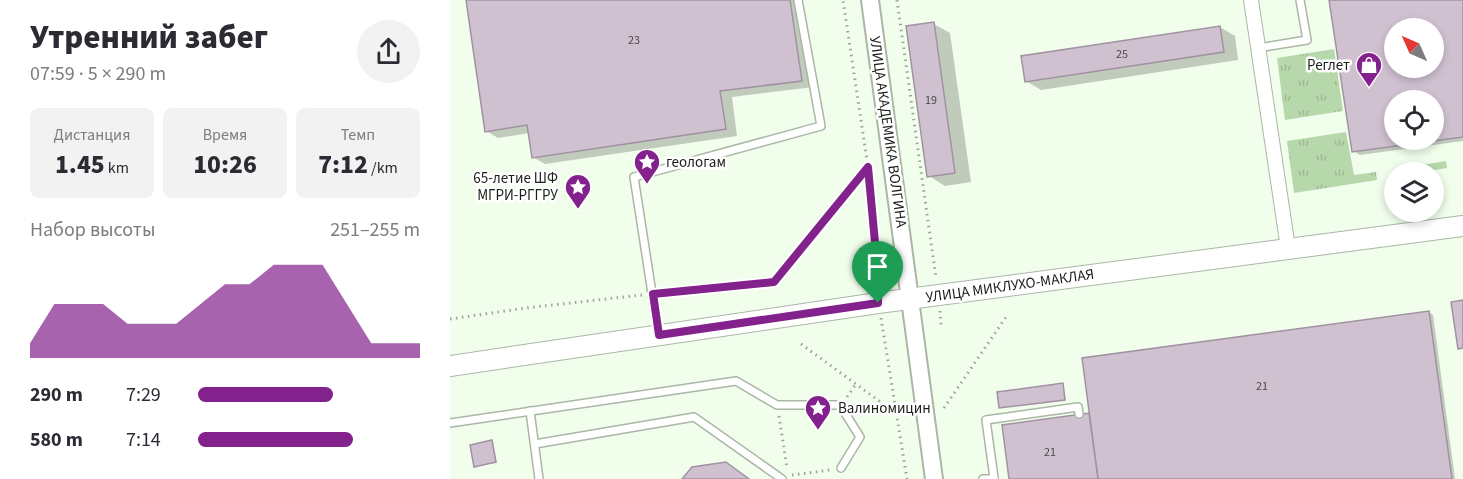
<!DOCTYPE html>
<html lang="ru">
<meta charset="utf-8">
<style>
:root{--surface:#fff;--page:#f2f2f3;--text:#2b2b33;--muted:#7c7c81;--accent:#83228c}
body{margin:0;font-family:"Source Sans 3",sans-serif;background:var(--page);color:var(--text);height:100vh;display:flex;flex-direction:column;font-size:22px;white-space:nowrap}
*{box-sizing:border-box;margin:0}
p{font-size:20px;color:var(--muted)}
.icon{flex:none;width:33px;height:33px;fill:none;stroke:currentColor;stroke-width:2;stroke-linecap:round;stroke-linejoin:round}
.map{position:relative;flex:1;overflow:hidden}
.side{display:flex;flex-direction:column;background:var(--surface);width:450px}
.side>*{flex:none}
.needle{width:39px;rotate:315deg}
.fabs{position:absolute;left:934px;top:18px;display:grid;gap:12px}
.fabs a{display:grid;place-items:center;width:60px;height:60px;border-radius:50%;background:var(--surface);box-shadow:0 3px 9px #0003;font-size:30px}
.pin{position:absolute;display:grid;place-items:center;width:51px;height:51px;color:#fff;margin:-62px -26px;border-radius:50% 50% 50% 0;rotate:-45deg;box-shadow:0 0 6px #0007}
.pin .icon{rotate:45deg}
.round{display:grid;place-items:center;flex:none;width:63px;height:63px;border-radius:32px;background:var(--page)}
.overview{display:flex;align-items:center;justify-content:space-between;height:102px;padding:0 30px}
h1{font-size:33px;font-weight:800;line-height:45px}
.metrics{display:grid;grid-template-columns:repeat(3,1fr);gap:9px;height:102px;padding:6px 30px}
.metrics div{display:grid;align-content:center;border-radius:9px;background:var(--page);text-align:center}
.metrics b{font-size:26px;font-weight:800}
.metrics small{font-size:16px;font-weight:400}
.metrics p{font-size:16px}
.chart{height:168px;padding:12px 30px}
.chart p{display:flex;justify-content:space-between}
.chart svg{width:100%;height:108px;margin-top:6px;fill:var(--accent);opacity:.7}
ul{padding:0 30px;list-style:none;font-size:20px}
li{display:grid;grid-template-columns:96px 72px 1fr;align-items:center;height:45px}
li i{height:15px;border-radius:8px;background:var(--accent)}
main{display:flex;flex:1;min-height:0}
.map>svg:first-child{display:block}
.grass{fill:url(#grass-tufts)}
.shadow{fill:#0003;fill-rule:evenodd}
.building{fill:#d0c1d1;stroke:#a192a2;stroke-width:1.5;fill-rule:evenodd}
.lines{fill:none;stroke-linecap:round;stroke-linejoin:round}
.service-casing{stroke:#aab7a6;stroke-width:10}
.minor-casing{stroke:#aab7a6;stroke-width:16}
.tertiary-casing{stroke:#aab7a6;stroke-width:20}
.secondary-casing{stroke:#aab7a6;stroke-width:22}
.path{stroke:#9ba598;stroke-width:3;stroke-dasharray:1.5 4.5;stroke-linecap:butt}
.service{stroke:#fff;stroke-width:7}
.minor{stroke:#fff;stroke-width:14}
.tertiary{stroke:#fff;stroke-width:16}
.secondary{stroke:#fff;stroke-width:20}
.route-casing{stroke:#fff;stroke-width:12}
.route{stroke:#83228c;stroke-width:8}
.labels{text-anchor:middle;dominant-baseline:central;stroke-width:5;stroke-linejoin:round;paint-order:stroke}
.number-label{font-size:12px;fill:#484848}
.poi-label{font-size:15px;fill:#1b201a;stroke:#fff;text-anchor:end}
.street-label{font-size:15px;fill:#1b201a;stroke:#fff}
</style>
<main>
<section class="side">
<div class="overview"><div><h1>Утренний забег</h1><p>07:59 · 5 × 290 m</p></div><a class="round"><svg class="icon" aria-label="share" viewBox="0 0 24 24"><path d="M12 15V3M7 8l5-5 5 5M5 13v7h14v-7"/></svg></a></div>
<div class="metrics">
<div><p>Дистанция</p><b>1.45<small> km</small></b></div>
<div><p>Время</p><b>10:26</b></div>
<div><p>Темп</p><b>7:12<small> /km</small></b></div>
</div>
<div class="chart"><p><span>Набор высоты</span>251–255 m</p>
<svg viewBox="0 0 160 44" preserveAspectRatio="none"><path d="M0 44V38L10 22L20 22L30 22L40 30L50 30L60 30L70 22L80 14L90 14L100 6L110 6L120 6L130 22L140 38L150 38L160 38V44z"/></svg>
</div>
<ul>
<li><b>290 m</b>7:29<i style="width:61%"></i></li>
<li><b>580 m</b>7:14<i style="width:70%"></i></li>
</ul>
</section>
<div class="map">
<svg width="1013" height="479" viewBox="0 0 1013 479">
<defs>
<pattern id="grass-tufts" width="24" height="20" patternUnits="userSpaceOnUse" patternTransform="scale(1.5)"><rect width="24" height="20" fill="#b7d8ab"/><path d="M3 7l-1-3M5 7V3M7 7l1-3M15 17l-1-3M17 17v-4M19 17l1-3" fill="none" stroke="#9db993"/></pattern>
</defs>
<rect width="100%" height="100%" fill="#f1feec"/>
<g class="grass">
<polygon points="884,49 893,111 835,120 827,58"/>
<polygon points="896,132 904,175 926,172 927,180 844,193 837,141"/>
<polygon points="996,161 997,168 974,172 960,172 959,167"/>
</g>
<g class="shadow">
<polygon points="17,0 351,0 364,87 282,97 287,136 95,164 83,157 79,133 48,138 36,131"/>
<path d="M881,0H1013V141L910,155L903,151ZM945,28H984V68H945ZM945,100H984V140H945Z"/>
<polygon points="484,24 500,33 521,182 495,186 479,176"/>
<polygon points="770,27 785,36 788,60 591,90 576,81"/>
<polygon points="979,312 983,315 1005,479 561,479 554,426 641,414"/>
<polygon points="613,385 616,400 550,407"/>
<polygon points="42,442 47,463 25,466"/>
</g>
<g class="building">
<polygon points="16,0 340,0 352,81 270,91 276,129 82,158 77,125 35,132"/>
<path d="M879,0H1013V137L902,152ZM945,28H984V68H945ZM945,100H984V140H945Z"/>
<polygon points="484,22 505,173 477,177 456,26"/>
<polygon points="770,26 774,52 575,82 571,56"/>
<polygon points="1013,300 1013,348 1008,349 1001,302"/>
<polygon points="979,311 1002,479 648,479 632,358"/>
<polygon points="613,383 615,400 549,408 547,392"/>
<polygon points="639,413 648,479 559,479 552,425"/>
<polygon points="42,440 46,462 24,467 20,445"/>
<polygon points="276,462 299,479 232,479 242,467"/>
</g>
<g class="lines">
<g class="service-casing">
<g id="service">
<polyline points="808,48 857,40 850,0"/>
<polyline points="208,332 184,177 371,126 348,0"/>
<polyline points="80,411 89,479"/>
<polyline points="0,423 286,381 327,405 390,405 410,437 391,468"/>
<polyline points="85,444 244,417 332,479"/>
<polyline points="544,478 536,420 628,407 629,414"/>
<polyline points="533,479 544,479"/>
</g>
</g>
<g class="minor-casing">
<polyline id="minor" points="801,0 838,248"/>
</g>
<g class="tertiary-casing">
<polyline id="tertiary" points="420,0 484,479"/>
</g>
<g class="secondary-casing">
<polyline id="secondary" points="0,366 428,303 1013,226"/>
</g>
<g class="path">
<polyline points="447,0 486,278"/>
<polyline points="418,167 427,288"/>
<polyline points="213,293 324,282 418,167 393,0"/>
<polyline points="490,311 491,325"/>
<polyline points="431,318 457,479"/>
<polyline points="0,319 76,308 192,295"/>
<polyline points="351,344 447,414"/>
<polyline points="397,397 406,384"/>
<polyline points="494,408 556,317"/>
<polyline points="329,416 337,468"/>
<polyline points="342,475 380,470"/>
</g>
<use href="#service" class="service"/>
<use href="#minor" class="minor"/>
<use href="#tertiary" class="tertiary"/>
<use href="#secondary" class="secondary"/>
</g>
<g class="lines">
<g class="route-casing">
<polygon id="route" points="418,167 427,264 428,303 209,335 203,294 324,282"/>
</g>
<use href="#route" class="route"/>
</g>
<defs>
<g id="shop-pin" transform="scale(1.35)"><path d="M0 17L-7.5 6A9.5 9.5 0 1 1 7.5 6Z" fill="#83228c" stroke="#fff"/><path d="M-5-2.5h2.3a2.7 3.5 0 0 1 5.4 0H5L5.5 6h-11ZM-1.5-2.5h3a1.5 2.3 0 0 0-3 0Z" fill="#fff"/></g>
<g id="sight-pin" transform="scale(1.35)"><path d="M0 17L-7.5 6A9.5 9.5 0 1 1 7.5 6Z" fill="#83228c" stroke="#fff"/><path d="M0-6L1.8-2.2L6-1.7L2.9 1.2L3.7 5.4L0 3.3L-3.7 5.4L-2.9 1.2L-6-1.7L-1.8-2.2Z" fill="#fff"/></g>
</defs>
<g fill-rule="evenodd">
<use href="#shop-pin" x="919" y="65"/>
<use href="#sight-pin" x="197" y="162"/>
<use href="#sight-pin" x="128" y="187"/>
<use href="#sight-pin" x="368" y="408"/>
</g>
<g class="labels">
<g class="number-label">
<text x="184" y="40">23</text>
<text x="672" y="54">25</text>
<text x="481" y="100">19</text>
<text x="812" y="386">21</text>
<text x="600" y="452">21</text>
</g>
<g class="poi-label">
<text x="900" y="65">Реглет</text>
<text x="216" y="162" text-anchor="start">геологам</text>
<text x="108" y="178">65-летие ШФ<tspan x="108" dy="17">МГРИ-РГГРУ</tspan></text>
<text x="388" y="408" text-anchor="start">Валиномицин</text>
</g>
<g class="street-label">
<text transform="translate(438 132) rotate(82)">УЛИЦА АКАДЕМИКА ВОЛГИНА</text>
<text transform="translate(560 286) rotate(-8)">УЛИЦА МИКЛУХО-МАКЛАЯ</text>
</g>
</g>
</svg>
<div class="fabs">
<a><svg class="needle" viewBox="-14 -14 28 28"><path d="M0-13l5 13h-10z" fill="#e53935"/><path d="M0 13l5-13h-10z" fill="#7c7c81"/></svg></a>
<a><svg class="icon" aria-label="locate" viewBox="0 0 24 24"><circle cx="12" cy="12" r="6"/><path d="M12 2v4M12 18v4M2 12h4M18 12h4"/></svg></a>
<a><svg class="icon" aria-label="layers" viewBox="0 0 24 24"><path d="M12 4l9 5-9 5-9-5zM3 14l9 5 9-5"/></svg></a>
</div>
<div class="pin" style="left:428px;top:303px;background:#1e9e55"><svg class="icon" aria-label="arrive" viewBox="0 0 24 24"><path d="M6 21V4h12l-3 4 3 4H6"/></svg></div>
</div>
</main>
